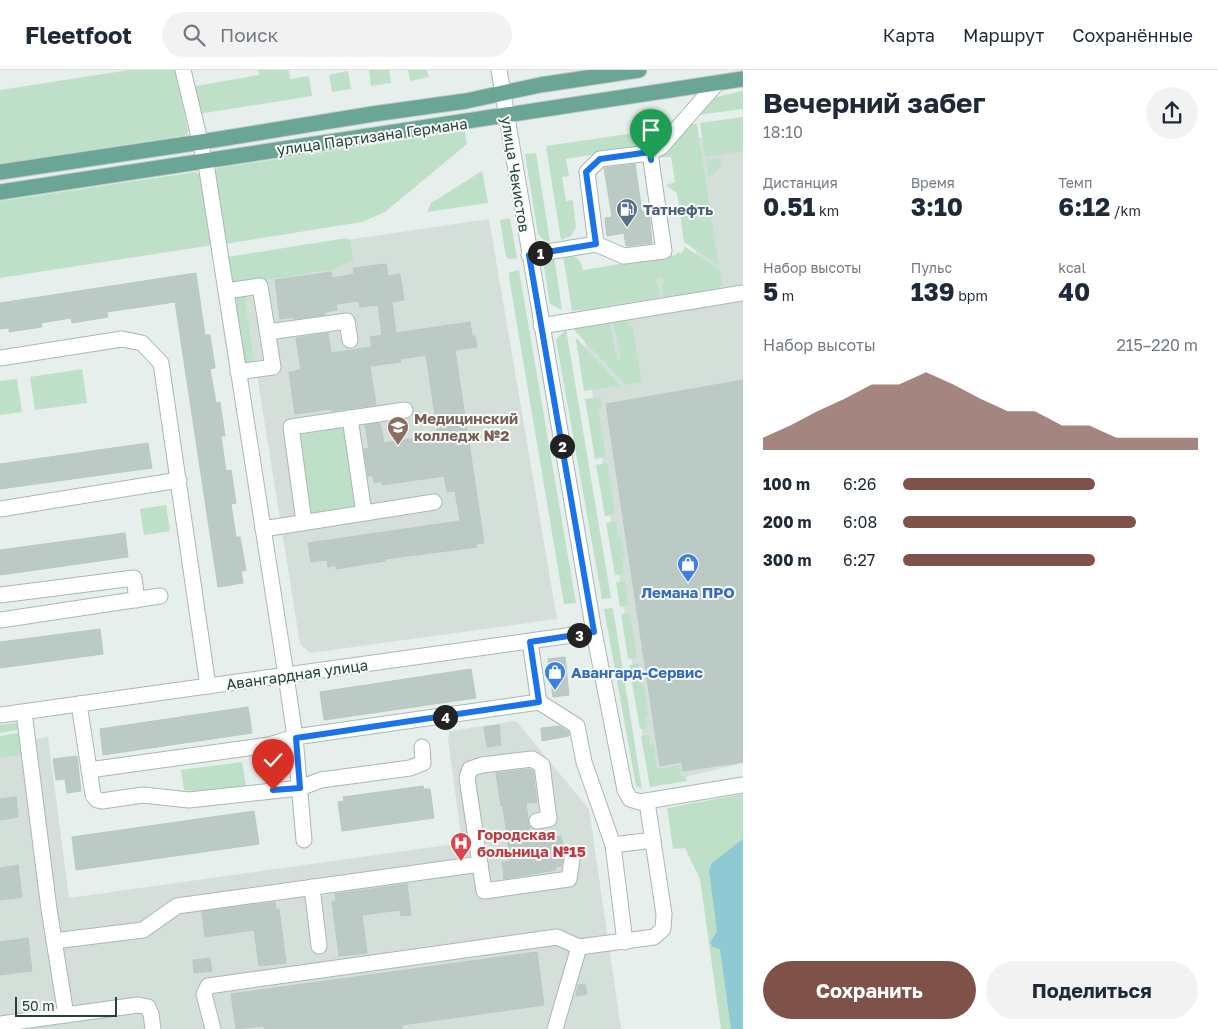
<!DOCTYPE html>
<html lang="ru">
<meta charset="utf-8">
<style>
:root{--surface:#fff;--page:#f2f2f3;--text:#1f2937;--muted:#747a83;--line:#e0e1e3;--accent:#7f5249}
body{margin:0;font-family:"Golos Text",sans-serif;background:var(--page);color:var(--text);height:100vh;display:flex;flex-direction:column;font-size:19px;white-space:nowrap}
*{box-sizing:border-box;margin:0}
p{font-size:16px;color:var(--muted)}
.icon{flex:none;width:28px;height:28px;fill:none;stroke:currentColor;stroke-width:2;stroke-linecap:round;stroke-linejoin:round}
.map{position:relative;flex:1;overflow:hidden}
.details{display:flex;flex-direction:column;background:var(--surface);width:475px}
.details>*{flex:none}
.scale{position:absolute;left:15px;bottom:12px;width:102px;box-sizing:border-box;padding-left:5px;border:2px solid #24423a;border-top:0;font-size:14px;line-height:18px;white-space:nowrap;color:#24423a;-webkit-text-stroke:4px #f7fbf9;paint-order:stroke}
.pin{position:absolute;display:grid;place-items:center;width:42px;height:42px;color:#fff;margin:-51px -21px;border-radius:50% 50% 50% 0;rotate:-45deg;box-shadow:0 0 5px #0007}
.pin .icon{rotate:45deg}
.km{position:absolute;width:25px;height:25px;margin:-12px;border-radius:50%;background:#222;color:#fff;font-size:14px;line-height:25px;text-align:center}
.round{display:grid;place-items:center;flex:none;width:52px;height:52px;border-radius:26px;background:var(--page)}
.head{display:flex;align-items:center;justify-content:space-between;height:85px;padding:0 20px}
h1{font-size:28px;font-weight:700;line-height:38px}
.metrics{display:grid;grid-template-columns:repeat(3,1fr);gap:8px;height:85px;padding:5px 20px}
.metrics div{display:grid;align-content:center}
.metrics b{font-size:25px;font-weight:700}
.metrics small{font-size:14px;font-weight:400}
.metrics p{font-size:14px}
.chart{height:140px;padding:10px 20px}
.chart p{display:flex;justify-content:space-between}
.chart svg{width:100%;height:90px;margin-top:5px;fill:var(--accent);opacity:.7}
.action{display:flex;gap:10px;margin-top:auto;padding:10px 20px}
.action a{flex:1;height:58px;border-radius:30px;background:var(--accent);color:#fff;font-size:20px;font-weight:700;line-height:58px;text-align:center}
.action a+a{background:var(--page);color:var(--text)}
ul{padding:0 20px;list-style:none;font-size:16px}
li{display:grid;grid-template-columns:80px 60px 1fr;align-items:center;height:38px}
li i{height:12px;border-radius:6px;background:var(--accent)}
header{display:flex;align-items:center;gap:30px;box-sizing:border-box;height:70px;padding:0 25px;background:var(--surface);border-bottom:1px solid var(--line)}
header strong{font-size:24px}
nav{display:flex;gap:28px;margin-inline-start:auto;font-size:18px}
.search{width:350px;height:45px;background:var(--page);display:flex;align-items:center;gap:12px;box-sizing:border-box;padding:0 18px;border-radius:28px;color:var(--muted);font-size:19px}
main{display:flex;flex:1;min-height:0}
.map>svg:first-child{display:block}
.built{fill:#d4dfda}
.green{fill:#bfe0c8}
.water{fill:#8ec9d4}
.building{fill:#bbcac4;stroke:#b8c9c2}
.lines{fill:none;stroke-linecap:round;stroke-linejoin:round}
.minor-casing{stroke:#a8b8b2;stroke-width:17}
.major-casing{stroke:#c2cac8;stroke-width:17}
.minor{stroke:#fff;stroke-width:15}
.major{stroke:#6aa596;stroke-width:15}
.route-casing{stroke:#fff;stroke-width:10}
.route{stroke:#1a73e8;stroke-width:6}
.labels{text-anchor:middle;dominant-baseline:central;stroke-width:4;stroke-linejoin:round;paint-order:stroke}
.street-label{font-size:15px;fill:#24423a;stroke:#f7fbf9}
.service-label{font-size:15px;font-weight:bold;fill:#4e5e75;stroke:#f7fbf9;text-anchor:start}
.education-label{font-size:15px;font-weight:bold;fill:#785e54;stroke:#f7fbf9;text-anchor:start}
.shop-label{font-size:15px;font-weight:bold;fill:#366cbe;stroke:#f7fbf9}
.health-label{font-size:15px;font-weight:bold;fill:#be3a42;stroke:#f7fbf9;text-anchor:start}
</style>
<header>
<strong>Fleetfoot</strong>
<div class="search"><svg class="icon" aria-label="search" viewBox="0 0 24 24"><circle cx="10" cy="10" r="6"/><path d="M15 15l6 6"/></svg>Поиск</div>
<nav><a>Карта</a><a>Маршрут</a><a>Сохранённые</a></nav>
</header>
<main>
<div class="map">
<svg width="743" height="959" viewBox="0 0 743 959">
<rect width="100%" height="100%" fill="#e6efeb"/>
<g class="built">
<polygon points="743,62 743,693 650,716 577,219 698,200 682,70"/>
<polygon points="489,149 557,549 310,583 300,574 238,186"/>
<polygon points="516,651 589,739 621,959 0,959 0,675 48,667 69,828 462,773 448,669 450,661"/>
</g>
<g class="green">
<polygon points="129,0 175,0 188,60 187,65 0,94 0,20"/>
<polygon points="258,0 287,0 289,1 290,9 309,6 312,26 198,44 195,18 196,16 259,5"/>
<polygon points="369,0 389,0 391,13 371,16"/>
<polygon points="408,0 427,0 429,7 410,11"/>
<polygon points="348,1 351,19 332,22 329,5"/>
<polygon points="743,21 743,39 698,45 716,27"/>
<polygon points="743,47 743,81 705,87 700,53"/>
<polygon points="690,54 697,54 719,196 684,172 677,123 666,115 675,112 671,87 660,87"/>
<polygon points="668,58 657,71 647,76 566,89 569,106 562,107 566,131 573,130 576,157 571,166 561,170 546,76"/>
<polygon points="465,61 467,74 385,142 362,152 225,174 215,101 217,98"/>
<polygon points="536,83 550,172 544,170 538,164 525,84"/>
<path d="M721,88C722,98 717,104 708,106L706,90Z"/>
<polygon points="482,101 488,133 427,142 431,133"/>
<polygon points="196,102 201,105 213,175 0,208 0,131"/>
<polygon points="510,148 517,188 510,189 506,187 500,150"/>
<polygon points="347,168 350,171 353,191 331,200 238,214 231,212 227,187"/>
<polygon points="682,175 720,200 722,215 720,215 720,218 663,227 661,214 664,212 662,207 655,209 656,213 658,213 660,227 572,241 563,185 576,187 581,193 583,200 676,185 678,182 681,184 685,178"/>
<polygon points="554,186 562,240 550,234 544,197 548,190"/>
<polygon points="519,200 576,533 564,534 509,207 510,202"/>
<polygon points="244,223 255,293 247,294 243,292 234,231 236,225"/>
<polygon points="625,249 633,258 642,312 626,315 575,261 574,256 609,251 617,290 621,289 613,250"/>
<polygon points="566,259 611,528 602,529 556,270"/>
<polygon points="576,269 577,269 621,316 584,321"/>
<polygon points="82,299 87,333 35,340 30,307"/>
<polygon points="17,309 22,342 0,345 0,311"/>
<polygon points="600,327 602,339 598,340 606,387 595,389 585,329"/>
<polygon points="339,358 345,360 357,438 311,447 299,365"/>
<polygon points="607,393 615,444 605,446 596,395"/>
<polygon points="166,435 170,461 144,465 140,439"/>
<polygon points="616,450 618,467 621,466 625,487 622,488 624,504 615,505 606,453"/>
<polygon points="625,511 629,535 620,537 616,512"/>
<polygon points="612,538 613,539 642,719 636,716 604,539"/>
<polygon points="630,543 637,587 628,589 621,544"/>
<polygon points="638,594 641,612 644,616 648,644 646,648 648,658 640,659 629,595"/>
<polygon points="20,652 23,659 0,663 0,655"/>
<polygon points="23,662 26,684 0,688 0,666"/>
<polygon points="649,665 650,675 654,675 657,699 680,695 681,706 686,706 687,711 650,717 641,666"/>
<polygon points="242,692 246,716 201,722 184,720 181,700"/>
<polygon points="743,724 743,959 721,959 700,809 685,778 673,779 667,738"/>
</g>
<polygon class="water" points="743,769 743,959 731,959 720,879 713,877 710,873 717,861 709,801 712,793"/>
<g class="building">
<polygon points="635,94 642,142 649,141 652,173 626,176 624,163 607,166 605,148 612,147 604,98"/>
<polygon points="386,194 388,206 400,204 404,230 392,232 396,263 470,252 472,266 475,266 477,277 455,280 484,473 476,474 477,477 385,489 385,491 336,499 336,495 328,497 327,490 311,492 308,473 460,451 455,421 447,422 444,406 382,415 382,411 374,413 373,406 368,406 364,379 369,378 365,355 380,353 384,373 438,365 426,285 400,289 401,292 370,296 376,335 332,341 332,339 295,344 289,302 301,300 296,268 328,263 331,283 372,277 370,267 382,265 378,235 360,237 359,231 336,234 337,240 325,242 325,245 293,249 293,247 280,249 275,210 331,202 332,208 354,204 353,198"/>
<polygon points="196,203 205,265 210,265 215,298 210,299 216,333 220,332 225,366 221,366 226,401 231,400 236,433 231,434 236,467 240,467 246,500 241,501 243,513 218,517 175,232 107,242 108,247 72,253 71,248 41,253 42,257 9,262 9,258 0,259 0,233"/>
<polygon points="743,310 743,692 683,701 682,692 660,696 606,334"/>
<polygon points="148,373 152,398 0,419 0,394"/>
<polygon points="125,463 128,487 0,505 0,480"/>
<polygon points="100,559 103,584 0,598 0,572"/>
<polygon points="565,587 569,625 553,627 548,589"/>
<polygon points="471,599 476,628 324,650 320,622"/>
<polygon points="248,637 252,663 103,685 100,659"/>
<polygon points="499,655 501,675 487,677 484,657"/>
<polygon points="559,656 569,662 569,666 542,671 541,658"/>
<polygon points="77,686 81,721 67,723 65,709 56,710 53,689"/>
<polygon points="530,699 533,701 537,732 526,733 531,770 561,766 565,783 561,796 556,797 556,800 504,809 502,792 510,791 503,736 501,736 496,703"/>
<polygon points="423,716 424,719 430,719 434,748 342,761 338,732 344,731 343,727"/>
<polygon points="16,727 18,747 0,750 0,729"/>
<polygon points="254,741 259,774 76,800 72,767"/>
<polygon points="18,795 22,827 0,830 0,798"/>
<polygon points="407,814 411,845 401,846 400,840 362,845 367,883 339,886 332,832 336,831 335,824"/>
<polygon points="275,832 276,840 279,839 286,893 259,896 254,860 205,867 202,842"/>
<polygon points="28,868 32,901 0,905 0,872"/>
<polygon points="537,882 544,935 402,955 402,959 264,959 264,956 236,959 231,924"/>
<polygon points="210,888 212,901 194,903 193,890"/>
<polygon points="585,914 587,924 576,926 578,915"/>
</g>
<g class="lines">
<g class="minor-casing">
<g id="minor">
<polyline points="183,0 207,100 284,592 295,667 304,770"/>
<polyline points="499,0 594,562 625,720 630,729 640,732 743,715"/>
<polyline points="596,174 587,102 600,89 650,83 661,77 717,13"/>
<polyline points="529,185 596,174 624,186 664,181 650,83"/>
<polyline points="226,221 260,216 273,297 238,302"/>
<polyline points="541,256 743,223"/>
<polyline points="268,262 347,251 350,270"/>
<polyline points="0,288 122,269 142,273 161,293 208,616"/>
<polyline points="350,348 364,443"/>
<polyline points="0,439 179,410"/>
<polyline points="304,452 291,357 405,340"/>
<polyline points="263,459 434,432"/>
<polyline points="0,525 134,508 137,530"/>
<polyline points="0,550 160,526"/>
<polyline points="539,632 577,656 584,692 613,775 625,872"/>
<polyline points="79,634 93,725 97,730 102,731 143,725 189,730 300,718 321,710 410,698 423,693 422,677"/>
<polyline points="24,642 49,839 66,945"/>
<polyline points="0,645 594,562"/>
<polyline points="89,700 269,675 295,667 539,632 530,572"/>
<polyline points="537,751 549,749 542,695 532,689 482,695 470,699 467,708 484,821 569,809 572,789"/>
<polyline points="613,775 653,770"/>
<polyline points="312,817 319,876"/>
<polyline points="54,871 143,860 177,836 480,794"/>
<polyline points="0,954 138,935 148,937 151,944 153,959"/>
<polyline points="213,959 204,924 208,916 557,867 579,877 654,867 663,859 664,844 647,732"/>
<polyline points="555,959 579,877"/>
</g>
</g>
<g class="major-casing">
<g id="major">
<polyline points="0,102 201,72 373,44 466,31 540,15 639,0"/>
<polyline points="0,122 743,9"/>
</g>
</g>
<use href="#minor" class="minor"/>
<use href="#major" class="major"/>
</g>
<g class="lines">
<g class="route-casing">
<polyline id="route" points="273,720 300,718 296,668 539,632 530,572 594,562 529,185 596,174 586,102 600,89 650,82 651,90"/>
</g>
<use href="#route" class="route"/>
</g>
<defs>
<g id="fuel-pin" transform="scale(1.125)"><path d="M0 17L-7.5 6A9.5 9.5 0 1 1 7.5 6Z" fill="#5c6f8a" stroke="#f7fbf9"/><path d="M-5.5-6h7V0h2V4h1.3V-2.5L3-4.5l.8-.8L6-3V5H2.5V1h-1V6h-7ZM-4.2-4.7v3.2H.2V-4.7Z" fill="#fff"/></g>
<g id="university-pin" transform="scale(1.125)"><path d="M0 17L-7.5 6A9.5 9.5 0 1 1 7.5 6Z" fill="#8d6e63" stroke="#f7fbf9"/><path d="M0-5L7-2L0 1L-7-2ZM-4 1L0 2.5L4 1V4Q0 6-4 4Z" fill="#fff"/></g>
<g id="shop-pin" transform="scale(1.125)"><path d="M0 17L-7.5 6A9.5 9.5 0 1 1 7.5 6Z" fill="#3f7fe0" stroke="#f7fbf9"/><path d="M-5-2.5h2.3a2.7 3.5 0 0 1 5.4 0H5L5.5 6h-11ZM-1.5-2.5h3a1.5 2.3 0 0 0-3 0Z" fill="#fff"/></g>
<g id="hospital-pin" transform="scale(1.125)"><path d="M0 17L-7.5 6A9.5 9.5 0 1 1 7.5 6Z" fill="#e0444e" stroke="#f7fbf9"/><path d="M-5-5h3v3.5h4V-5h3V5h-3V1.5h-4V5h-3Z" fill="#fff"/></g>
</defs>
<g fill-rule="evenodd">
<use href="#fuel-pin" x="627" y="139"/>
<use href="#university-pin" x="398" y="357"/>
<use href="#shop-pin" x="688" y="494"/>
<use href="#shop-pin" x="555" y="602"/>
<use href="#hospital-pin" x="461" y="773"/>
</g>
<g class="labels">
<g class="street-label">
<text transform="translate(372 66) rotate(-8)">улица Партизана Германа</text>
<text transform="translate(516 104) rotate(81)">улица Чекистов</text>
<text transform="translate(297 604) rotate(-8)">Авангардная улица</text>
</g>
<g class="service-label">
<text x="643" y="139">Татнефть</text>
</g>
<g class="education-label">
<text x="414" y="348">Медицинский<tspan x="414" dy="17">колледж №2</tspan></text>
</g>
<g class="shop-label">
<text x="688" y="522">Лемана ПРО</text>
<text x="571" y="602" text-anchor="start">Авангард-Сервис</text>
</g>
<g class="health-label">
<text x="477" y="764">Городская<tspan x="477" dy="17">больница №15</tspan></text>
</g>
</g>
</svg>
<div class="scale">50 m</div>
<div class="pin" style="left:651px;top:90px;background:#1e9e55"><svg class="icon" aria-label="arrive" viewBox="0 0 24 24"><path d="M6 21V4h12l-3 4 3 4H6"/></svg></div>
<div class="pin" style="left:273px;top:720px;background:#d93025"><svg class="icon" aria-label="check" viewBox="0 0 24 24"><path d="M5 12l5 5 9-10"/></svg></div>
<b class="km" style="left:540px;top:183px">1</b>
<b class="km" style="left:562px;top:376px">2</b>
<b class="km" style="left:579px;top:565px">3</b>
<b class="km" style="left:445px;top:647px">4</b>
</div>
<section class="details">
<div class="head"><div><h1>Вечерний забег</h1><p>18:10</p></div><a class="round"><svg class="icon" aria-label="share" viewBox="0 0 24 24"><path d="M12 15V3M7 8l5-5 5 5M5 13v7h14v-7"/></svg></a></div>
<div class="metrics">
<div><p>Дистанция</p><b>0.51<small> km</small></b></div>
<div><p>Время</p><b>3:10</b></div>
<div><p>Темп</p><b>6:12<small> /km</small></b></div>
</div>
<div class="metrics">
<div><p>Набор высоты</p><b>5<small> m</small></b></div>
<div><p>Пульс</p><b>139<small> bpm</small></b></div>
<div><p>kcal</p><b>40</b></div>
</div>
<div class="chart"><p><span>Набор высоты</span>215–220 m</p>
<svg viewBox="0 0 160 44" preserveAspectRatio="none"><path d="M0 44V38L10 32L20 25L30 19L40 12L50 12L60 6L70 12L80 19L90 25L100 25L110 32L120 32L130 38L140 38L150 38L160 38V44z"/></svg>
</div>
<ul>
<li><b>100 m</b>6:26<i style="width:65%"></i></li>
<li><b>200 m</b>6:08<i style="width:79%"></i></li>
<li><b>300 m</b>6:27<i style="width:65%"></i></li>
</ul>
<div class="action"><a>Сохранить</a><a>Поделиться</a></div>
</section>
</main>
